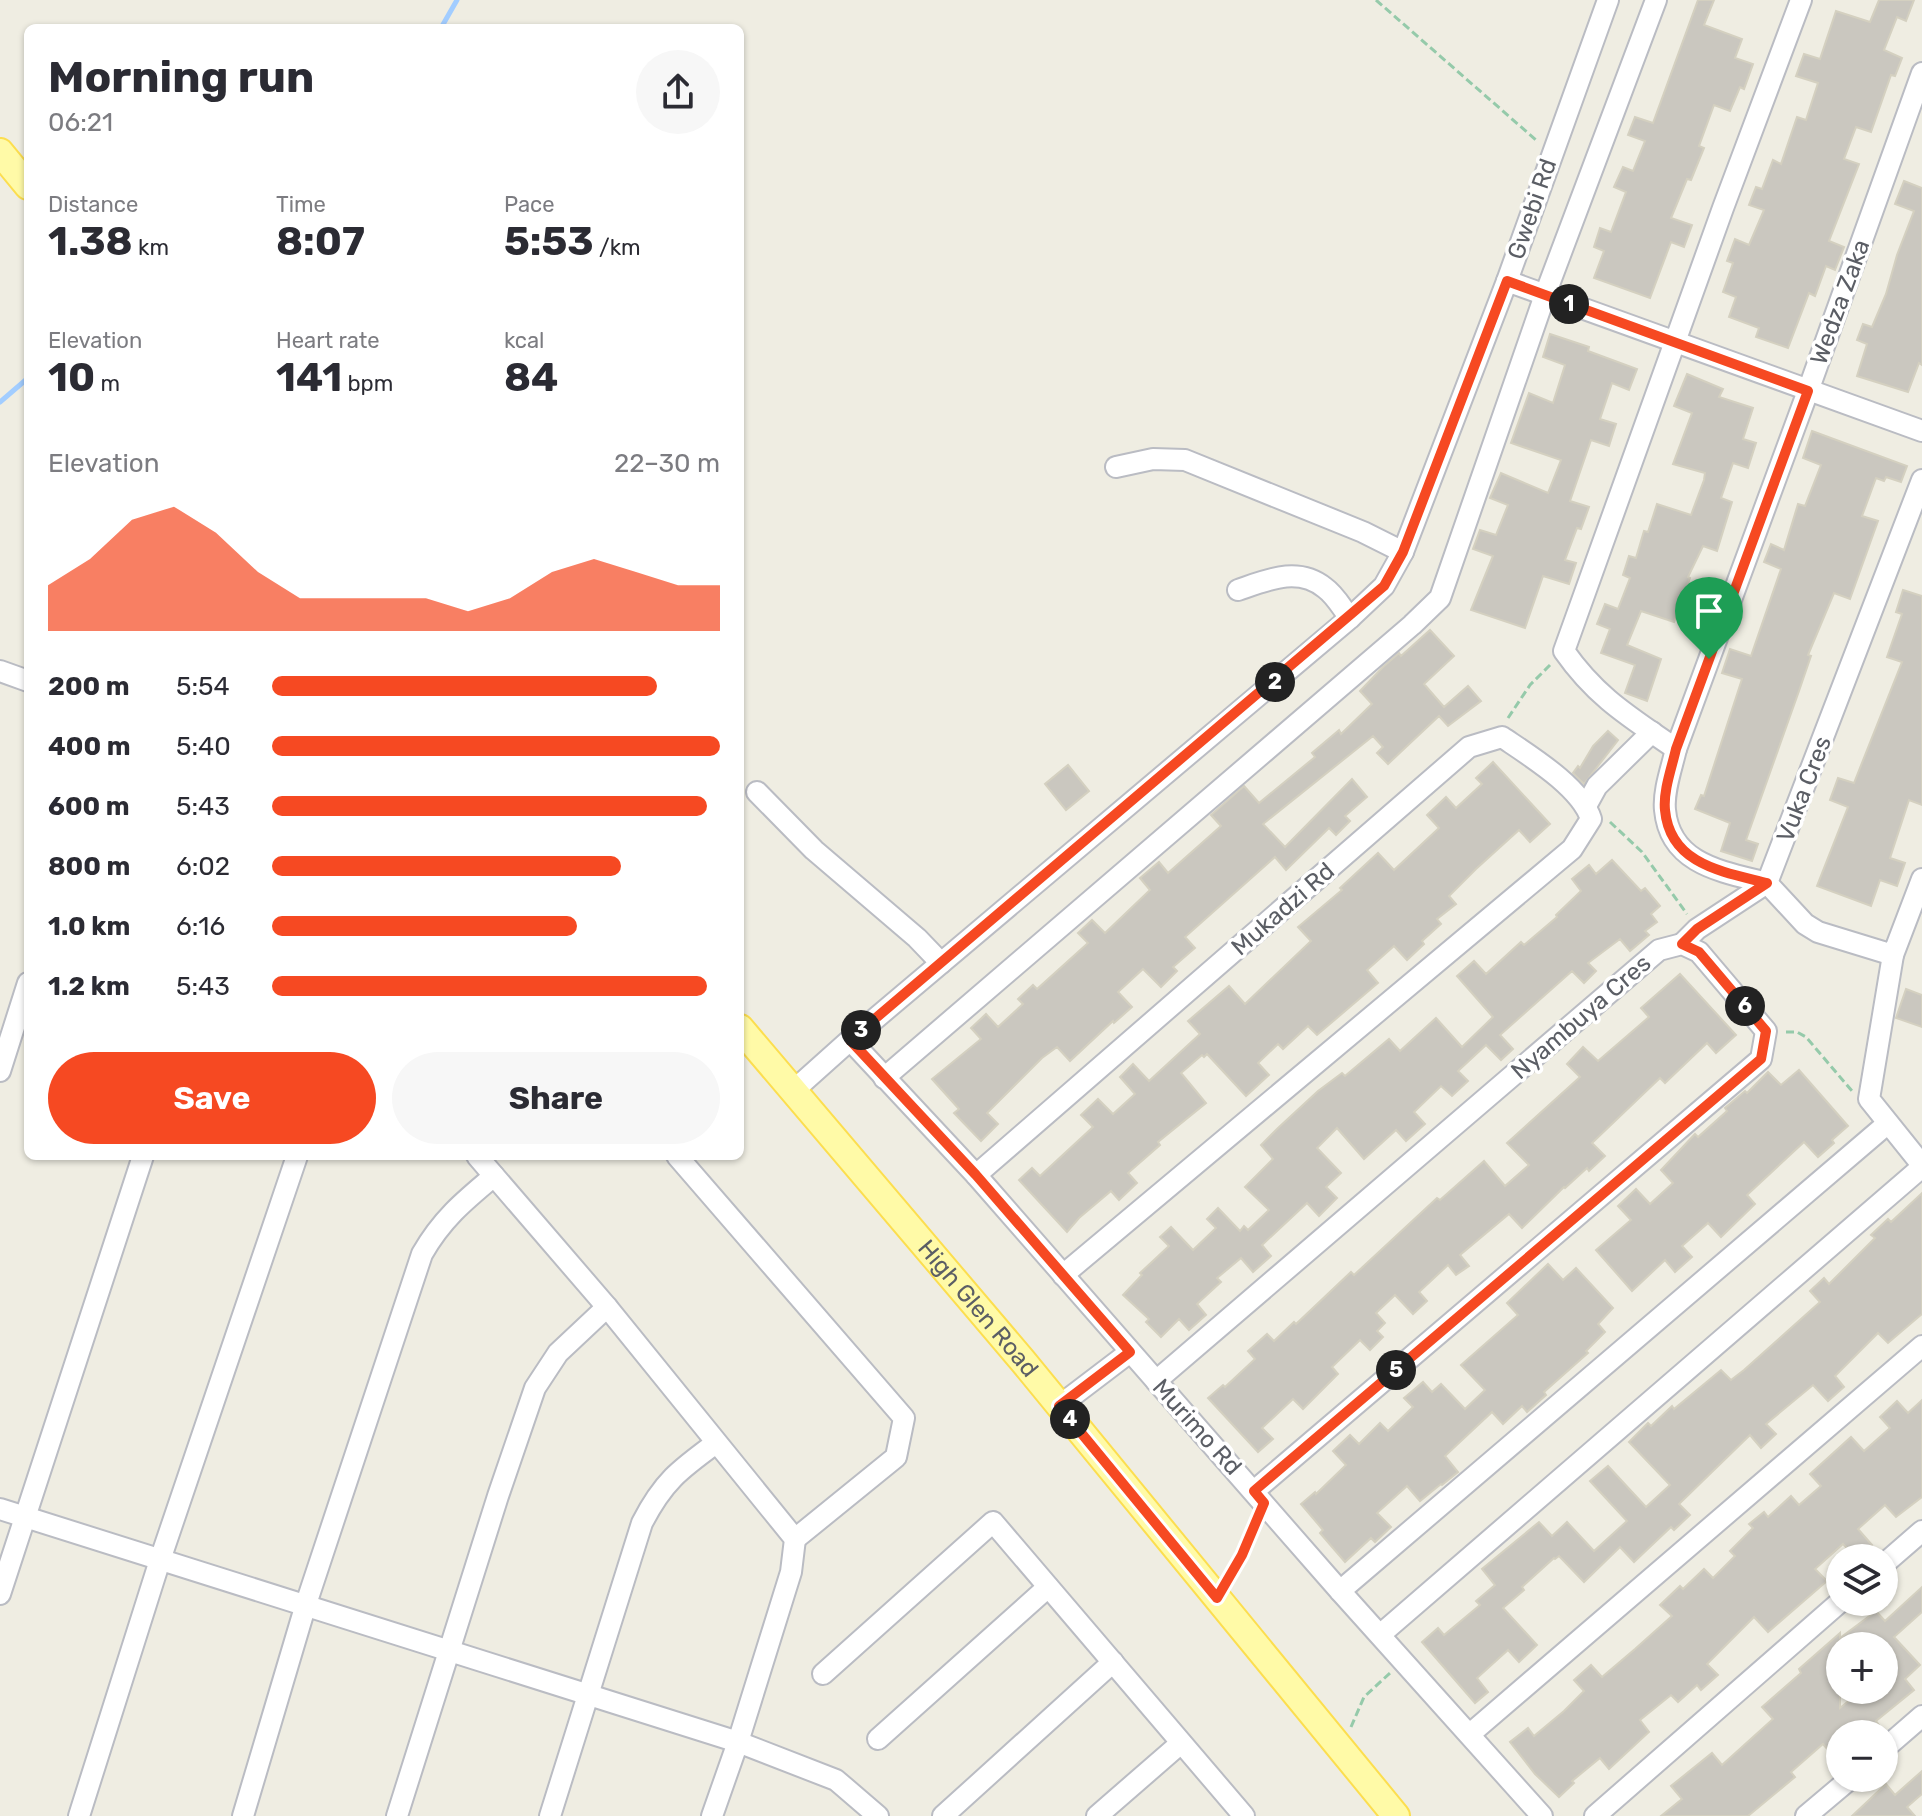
<!DOCTYPE html>
<meta charset="utf-8">
<style>
:root{--surface:#fff;--page:#f7f7f7;--text:#2b2b33;--muted:#7c7c81;--accent:#f64922}
body{margin:0;font-family:Rubik,sans-serif;background:var(--page);color:var(--text);height:100vh;display:flex;flex-direction:column;font-size:30px;white-space:nowrap}
*{box-sizing:border-box;margin:0}
p{font-size:26px;color:var(--muted)}
.icon{flex:none;width:44px;height:44px;fill:none;stroke:currentColor;stroke-width:2;stroke-linecap:round;stroke-linejoin:round}
.map{position:relative;flex:1;overflow:hidden}
.drawer{position:absolute;left:24px;top:24px;width:720px;height:1136px;display:flex;flex-direction:column;background:var(--surface);border-radius:12px;box-shadow:0 2px 6px #0004}
.drawer>*{flex:none}
.fabs{position:absolute;left:1826px;top:1544px;display:grid;gap:16px}
.fabs a{display:grid;place-items:center;width:72px;height:72px;border-radius:50%;background:var(--surface);box-shadow:0 2px 6px #0004;font-size:40px}
.pin{position:absolute;display:grid;place-items:center;width:68px;height:68px;color:#fff;margin:-82px -34px;border-radius:50% 50% 50% 0;rotate:-45deg;box-shadow:0 0 8px #0007}
.pin .icon{rotate:45deg}
.km{position:absolute;width:40px;height:40px;margin:-20px;border-radius:50%;background:#222;color:#fff;font-size:22px;line-height:40px;text-align:center}
.round{display:grid;place-items:center;flex:none;width:84px;height:84px;border-radius:42px;background:var(--page)}
.summary{display:flex;align-items:center;justify-content:space-between;height:136px;padding:0 24px}
h1{font-size:44px;font-weight:700;line-height:60px}
.metrics{display:grid;grid-template-columns:repeat(3,1fr);gap:12px;height:136px;padding:8px 24px}
.metrics div{display:grid;align-content:center}
.metrics b{font-size:40px;font-weight:700}
.metrics small{font-size:22px;font-weight:400}
.metrics p{font-size:22px}
.chart{height:224px;padding:16px 24px}
.chart p{display:flex;justify-content:space-between}
.chart svg{width:100%;height:144px;margin-top:8px;fill:var(--accent);opacity:.7}
.cta{display:flex;gap:16px;margin-top:auto;padding:16px 24px}
.cta a{flex:1;height:92px;border-radius:48px;background:var(--accent);color:#fff;font-size:32px;font-weight:700;line-height:92px;text-align:center}
.cta a+a{background:var(--page);color:var(--text)}
ul{padding:0 24px;list-style:none;font-size:26px}
li{display:grid;grid-template-columns:128px 96px 1fr;align-items:center;height:60px}
li i{height:20px;border-radius:10px;background:var(--accent)}
.map>svg:first-child{display:block}
.lines{fill:none;stroke-linecap:round;stroke-linejoin:round}
.stream{stroke:#a2cdff;stroke-width:5}
.building{fill:#cac7bf;stroke:#d4d0c0;stroke-width:2;fill-rule:evenodd}
.minor-casing{stroke:#babcc3;stroke-width:24}
.major-casing{stroke:#fcde4f;stroke-width:30}
.path{stroke:#95caaa;stroke-width:3;stroke-dasharray:8 4;stroke-linecap:butt}
.minor{stroke:#fff;stroke-width:20}
.major{stroke:#fffaa7;stroke-width:26}
.route-casing{stroke:#fff;stroke-width:16}
.route{stroke:#f64922;stroke-width:10}
.labels{text-anchor:middle;dominant-baseline:central;stroke-width:7;stroke-linejoin:round;paint-order:stroke}
.street-label{font-size:24px;fill:#5b5e65;stroke:#fff}
</style>
<div class="map">
<svg width="1922" height="1816" viewBox="0 0 1922 1816">
<rect width="100%" height="100%" fill="#efede2"/>
<g class="lines">
<g class="stream">
<polyline points="441,28 457,0"/>
<polyline points="0,402 28,378"/>
</g>
</g>
<g class="building">
<polygon points="1698,0 1714,0 1704,25 1742,39 1735,58 1753,64 1744,89 1740,87 1730,111 1714,105 1699,146 1704,148 1691,180 1687,179 1671,218 1692,225 1684,247 1671,242 1650,298 1594,278 1604,251 1594,247 1600,228 1611,232 1626,192 1614,187 1623,167 1633,171 1645,141 1628,135 1635,117 1653,123"/>
<polygon points="1879,0 1914,0 1906,21 1897,17 1884,50 1902,58 1895,76 1891,75 1871,132 1856,127 1844,159 1859,164 1829,241 1844,247 1835,270 1826,266 1815,296 1809,293 1788,348 1756,337 1759,328 1729,317 1736,297 1723,292 1733,263 1727,261 1735,239 1749,245 1764,210 1749,205 1756,187 1762,189 1773,160 1781,164 1797,117 1806,120 1818,83 1796,76 1804,54 1820,59 1836,11 1870,22"/>
<polygon points="1904,181 1922,188 1922,365 1919,363 1908,392 1857,376 1867,344 1857,340 1863,324 1872,327 1886,294 1897,255 1914,211 1895,204"/>
<polygon points="1550,334 1589,347 1588,351 1637,369 1629,390 1612,383 1600,419 1616,424 1609,446 1591,440 1570,501 1589,507 1581,529 1577,528 1565,560 1576,563 1569,584 1543,576 1525,628 1471,610 1493,556 1473,549 1480,530 1496,535 1508,505 1490,498 1501,473 1548,493 1561,460 1511,443 1529,393 1553,403 1565,365 1543,357"/>
<polygon points="1687,374 1723,389 1719,397 1753,408 1743,439 1756,443 1748,468 1733,463 1721,498 1732,502 1717,551 1703,546 1688,577 1690,578 1674,622 1641,611 1627,645 1661,659 1647,701 1625,693 1635,665 1601,653 1610,629 1597,624 1605,604 1618,609 1630,578 1623,575 1629,556 1636,558 1644,531 1648,532 1657,504 1691,515 1704,480 1705,473 1673,464 1692,413 1674,406"/>
<polygon points="1812,431 1907,466 1901,482 1886,477 1884,481 1876,478 1862,516 1878,521 1850,599 1834,593 1808,655 1811,656 1799,691 1746,840 1758,844 1752,861 1721,851 1730,823 1695,809 1701,795 1704,796 1742,679 1722,673 1730,649 1751,656 1781,569 1764,562 1771,544 1784,550 1798,504 1805,506 1821,465 1803,458"/>
<polygon points="1903,590 1922,596 1922,805 1909,800 1890,858 1905,863 1897,886 1880,880 1871,906 1817,886 1848,807 1830,800 1838,778 1854,783 1902,662 1887,657 1902,614 1896,612"/>
<polygon points="1430,630 1454,656 1424,684 1444,707 1468,686 1481,701 1448,726 1439,716 1388,764 1377,753 1383,747 1373,736 1263,824 1285,847 1352,779 1367,797 1345,816 1350,821 1336,835 1329,828 1286,870 1275,857 1185,937 1195,948 1173,967 1177,971 1161,987 1143,969 1118,992 1132,1007 1114,1023 1113,1021 1070,1061 1057,1047 1042,1058 987,1113 998,1124 981,1141 954,1113 959,1109 932,1079 981,1039 971,1028 986,1014 998,1027 1023,1004 1018,999 1033,985 1037,989 1088,943 1078,933 1092,920 1105,933 1150,890 1140,878 1159,862 1168,873 1221,826 1211,815 1244,786 1259,803 1315,757 1312,753 1339,730 1341,734 1372,704 1360,691 1383,667 1399,653 1401,656"/>
<polygon points="1608,731 1618,740 1584,784 1573,773 1578,766 1580,768 1593,746"/>
<polygon points="1493,762 1550,824 1530,842 1519,830 1476,869 1449,896 1456,904 1437,919 1441,924 1422,941 1424,944 1407,960 1394,946 1367,970 1378,983 1317,1035 1308,1026 1283,1049 1278,1044 1258,1063 1269,1075 1246,1096 1207,1054 1204,1057 1202,1055 1181,1073 1206,1103 1158,1142 1160,1145 1128,1173 1137,1183 1119,1200 1111,1191 1079,1218 1067,1232 1019,1180 1032,1168 1040,1176 1093,1127 1081,1115 1098,1099 1113,1114 1135,1094 1120,1077 1133,1064 1149,1081 1200,1034 1188,1021 1229,986 1245,1004 1311,941 1298,927 1342,890 1340,888 1378,853 1394,870 1439,828 1427,815 1446,797 1456,808 1482,784 1476,778"/>
<polygon points="1068,765 1089,791 1066,810 1045,784"/>
<polygon points="1612,860 1641,891 1645,888 1660,906 1651,914 1657,922 1645,931 1649,935 1630,951 1620,939 1588,963 1596,971 1584,983 1572,971 1500,1035 1513,1049 1501,1060 1486,1045 1458,1071 1468,1081 1452,1096 1441,1086 1414,1112 1425,1124 1406,1141 1396,1130 1364,1159 1337,1128 1317,1148 1341,1173 1326,1187 1337,1198 1319,1216 1307,1203 1262,1245 1271,1256 1253,1272 1241,1258 1217,1278 1221,1282 1197,1304 1206,1315 1189,1330 1179,1319 1161,1337 1146,1322 1149,1319 1123,1295 1142,1275 1140,1273 1169,1246 1160,1237 1171,1227 1193,1250 1216,1228 1207,1219 1218,1208 1240,1231 1244,1226 1248,1230 1269,1210 1245,1187 1273,1159 1261,1145 1278,1128 1318,1091 1342,1073 1345,1076 1389,1039 1400,1051 1436,1018 1462,1047 1493,1017 1457,976 1474,961 1486,974 1521,942 1524,945 1557,917 1556,915 1581,891 1572,879 1589,865 1596,874"/>
<polygon points="1680,974 1736,1035 1716,1053 1707,1043 1665,1083 1660,1078 1592,1143 1605,1156 1589,1171 1587,1168 1565,1188 1564,1187 1522,1228 1509,1214 1460,1255 1469,1266 1456,1275 1448,1265 1419,1292 1427,1301 1413,1314 1395,1295 1376,1313 1385,1323 1377,1331 1383,1337 1370,1350 1360,1340 1332,1367 1338,1374 1303,1409 1293,1399 1262,1428 1273,1439 1258,1452 1208,1398 1223,1385 1225,1387 1255,1359 1248,1351 1267,1334 1274,1341 1294,1322 1296,1324 1351,1272 1354,1275 1437,1198 1440,1200 1484,1161 1505,1186 1529,1165 1507,1143 1580,1077 1567,1064 1583,1047 1598,1061 1649,1017 1641,1008"/>
<polygon points="1906,989 1922,995 1922,1027 1896,1018"/>
<polygon points="1799,1070 1848,1126 1832,1140 1834,1143 1818,1157 1804,1142 1747,1195 1755,1204 1721,1237 1708,1223 1682,1246 1692,1257 1675,1272 1665,1260 1632,1291 1596,1250 1631,1220 1618,1206 1636,1189 1650,1204 1673,1183 1661,1170 1695,1134 1698,1137 1727,1111 1725,1108 1745,1091 1747,1093 1768,1072 1781,1085"/>
<polygon points="1922,1193 1922,1314 1888,1343 1878,1333 1835,1376 1844,1387 1828,1401 1813,1385 1766,1424 1776,1434 1761,1448 1750,1435 1679,1504 1690,1515 1674,1530 1671,1527 1634,1562 1620,1547 1584,1582 1559,1556 1555,1559 1554,1558 1522,1587 1524,1590 1503,1608 1537,1645 1519,1662 1508,1650 1477,1678 1488,1692 1475,1703 1422,1642 1438,1628 1444,1635 1480,1605 1476,1601 1495,1585 1482,1569 1539,1522 1552,1536 1567,1522 1594,1551 1627,1521 1590,1481 1608,1466 1646,1507 1670,1485 1629,1442 1648,1423 1651,1426 1672,1406 1674,1409 1721,1370 1731,1380 1744,1370 1820,1302 1810,1291 1824,1278 1829,1284 1875,1238 1871,1235 1888,1219 1891,1222"/>
<polygon points="1548,1264 1563,1280 1576,1268 1613,1308 1598,1324 1605,1332 1586,1351 1588,1353 1544,1392 1546,1395 1527,1412 1522,1406 1503,1424 1492,1412 1445,1456 1458,1472 1442,1485 1441,1484 1420,1501 1407,1486 1377,1513 1391,1527 1375,1542 1371,1538 1345,1562 1320,1533 1323,1530 1301,1504 1315,1492 1316,1494 1346,1465 1333,1451 1350,1435 1359,1444 1380,1423 1388,1431 1413,1407 1404,1398 1423,1382 1432,1392 1441,1384 1465,1409 1485,1390 1461,1365 1518,1315 1507,1303"/>
<polygon points="1922,1400 1922,1497 1896,1517 1885,1505 1858,1529 1872,1545 1856,1558 1843,1544 1815,1569 1827,1581 1768,1632 1754,1617 1707,1664 1718,1675 1701,1690 1697,1685 1678,1702 1671,1695 1640,1720 1649,1732 1609,1769 1600,1758 1572,1781 1574,1783 1559,1797 1535,1774 1510,1742 1528,1728 1534,1736 1564,1711 1584,1691 1574,1680 1591,1665 1602,1677 1635,1649 1672,1616 1660,1605 1680,1586 1683,1589 1704,1569 1713,1578 1735,1556 1730,1551 1753,1528 1749,1524 1764,1512 1768,1517 1791,1496 1799,1505 1821,1486 1810,1474 1851,1437 1864,1451 1890,1428 1880,1417 1897,1401 1908,1413"/>
<path d="M1922,1587V1612L1894,1637L1920,1665L1905,1679L1914,1690L1876,1721L1879,1725L1869,1734H1840V1764L1823,1744L1791,1772L1795,1777L1748,1816H1661L1682,1799L1671,1786L1712,1753L1722,1765L1773,1719L1762,1707L1801,1673L1799,1669L1840,1633V1638L1876,1611L1885,1621ZM1840,1646H1884V1690H1862L1840,1708Z"/>
<polygon points="1922,1771 1922,1794 1907,1807 1915,1816 1852,1816 1886,1784 1895,1795"/>
</g>
<g class="lines">
<g class="minor-casing">
<g id="minor">
<polyline points="1507,281 1922,431"/>
<polyline points="1116,467 1153,459 1185,460 1363,532 1403,552"/>
<path d="M1238,590C1267,580 1298,566 1325,588C1335,595 1342,608 1350,618"/>
<polyline points="0,671 28,681"/>
<path d="M1676,749C1630,717 1597,698 1564,651L1723,208L1801,0"/>
<polyline points="757,792 814,850 917,938 941,963"/>
<polyline points="1586,806 1597,786 1652,732"/>
<path d="M1767,883C1724,872 1670,865 1665,810C1663,791 1672,767 1676,749L1808,391L1922,73"/>
<polyline points="1767,883 1922,480"/>
<polyline points="1767,883 1805,924 1818,932 1893,955 1922,879"/>
<polyline points="1682,944 1697,929 1767,883"/>
<polyline points="1893,955 1869,1099 1922,1165"/>
<polyline points="850,1040 976,1175 1340,1591 1542,1816"/>
<polyline points="0,1071 28,983"/>
<polyline points="884,1078 1412,625 1440,598 1545,295 1656,0"/>
<polyline points="793,1091 850,1040 1350,618 1384,586 1403,552 1507,281 1608,0"/>
<polyline points="477,1156 607,1307 795,1539 791,1572 738,1742 712,1816"/>
<polyline points="677,1156 904,1418 896,1457 795,1539"/>
<path d="M976,1175L1469,747L1502,737C1530,756 1581,787 1591,819L1572,849L1063,1275"/>
<polyline points="1156,1381 1659,950 1682,944 1699,952 1766,1031 1761,1059 1254,1491"/>
<polyline points="1059,1406 1130,1352"/>
<polyline points="0,1509 738,1742 836,1780 878,1816"/>
<polyline points="1884,1564 1922,1531"/>
<polyline points="1340,1591 1887,1124"/>
<polyline points="0,1594 143,1156"/>
<polyline points="1381,1634 1922,1167"/>
<polyline points="823,1674 993,1522 1244,1816"/>
<polyline points="1470,1734 1922,1346"/>
<polyline points="878,1739 1048,1587"/>
<polyline points="1884,1749 1922,1716"/>
<polyline points="79,1816 160,1560 297,1156"/>
<path d="M243,1816L306,1604L422,1254C442,1219 464,1201 494,1176"/>
<polyline points="397,1816 498,1496 535,1388 558,1353 607,1307"/>
<path d="M550,1816L642,1523C663,1482 679,1470 716,1443"/>
<polyline points="943,1816 1113,1662"/>
<polyline points="1097,1816 1181,1743"/>
<polyline points="1595,1816 1840,1602"/>
<polyline points="1806,1816 1851,1778"/>
</g>
</g>
<g class="major-casing">
<g id="major">
<polyline points="0,152 28,186"/>
<path id="s1" d="M740,1028L1022,1360L1396,1816"/>
</g>
</g>
<g class="path">
<polyline points="1376,0 1536,140"/>
<polyline points="1508,718 1530,685 1550,665"/>
<polyline points="1610,822 1642,852 1687,914"/>
<polyline points="1786,1032 1797,1032 1806,1037 1852,1091"/>
<polyline points="1229,1578 1242,1555 1256,1523"/>
<polyline points="1351,1727 1364,1697 1390,1673"/>
</g>
<use href="#minor" class="minor"/>
<use href="#major" class="major"/>
</g>
<g class="lines">
<g class="route-casing">
<path id="route" d="M1507,281L1808,391L1676,749C1672,767 1663,791 1665,810C1670,865 1724,872 1767,883L1697,929L1682,944L1699,952L1766,1031L1761,1059L1254,1491L1264,1503L1242,1555L1217,1598L1059,1406L1130,1352L976,1175L850,1040L1384,586L1403,552Z"/>
</g>
<use href="#route" class="route"/>
</g>
<g class="labels">
<g class="street-label">
<text transform="translate(1532 209) rotate(-71)">Gwebi Rd</text>
<text transform="translate(1840 302) rotate(-70)">Wedza Zaka</text>
<text transform="translate(1804 789) rotate(-69)">Vuka Cres</text>
<text transform="translate(1283 909) rotate(-41)">Mukadzi Rd</text>
<text transform="translate(1581 1017) rotate(-41)">Nyambuya Cres</text>
<text stroke="none"><textPath href="#s1" startOffset="368">High Glen Road</textPath></text>
<text transform="translate(1197 1427) rotate(48)">Murimo Rd</text>
</g>
</g>
</svg>
<div class="fabs">
<a><svg class="icon" aria-label="layers" viewBox="0 0 24 24"><path d="M12 4l9 5-9 5-9-5zM3 14l9 5 9-5"/></svg></a>
<a>+</a>
<a>−</a>
</div>
<div class="pin" style="left:1709px;top:659px;background:#1e9e55"><svg class="icon" aria-label="arrive" viewBox="0 0 24 24"><path d="M6 21V4h12l-3 4 3 4H6"/></svg></div>
<b class="km" style="left:1569px;top:304px">1</b>
<b class="km" style="left:1275px;top:682px">2</b>
<b class="km" style="left:861px;top:1030px">3</b>
<b class="km" style="left:1070px;top:1419px">4</b>
<b class="km" style="left:1396px;top:1370px">5</b>
<b class="km" style="left:1745px;top:1006px">6</b>
<section class="drawer">
<div class="summary"><div><h1>Morning run</h1><p>06:21</p></div><a class="round"><svg class="icon" aria-label="share" viewBox="0 0 24 24"><path d="M12 15V3M7 8l5-5 5 5M5 13v7h14v-7"/></svg></a></div>
<div class="metrics">
<div><p>Distance</p><b>1.38<small> km</small></b></div>
<div><p>Time</p><b>8:07</b></div>
<div><p>Pace</p><b>5:53<small> /km</small></b></div>
</div>
<div class="metrics">
<div><p>Elevation</p><b>10<small> m</small></b></div>
<div><p>Heart rate</p><b>141<small> bpm</small></b></div>
<div><p>kcal</p><b>84</b></div>
</div>
<div class="chart"><p><span>Elevation</span>22–30 m</p>
<svg viewBox="0 0 160 44" preserveAspectRatio="none"><path d="M0 44V30L10 22L20 10L30 6L40 14L50 26L60 34L70 34L80 34L90 34L100 38L110 34L120 26L130 22L140 26L150 30L160 30V44z"/></svg>
</div>
<ul>
<li><b>200 m</b>5:54<i style="width:86%"></i></li>
<li><b>400 m</b>5:40<i style="width:100%"></i></li>
<li><b>600 m</b>5:43<i style="width:97%"></i></li>
<li><b>800 m</b>6:02<i style="width:78%"></i></li>
<li><b>1.0 km</b>6:16<i style="width:68%"></i></li>
<li><b>1.2 km</b>5:43<i style="width:97%"></i></li>
</ul>
<div class="cta"><a>Save</a><a>Share</a></div>
</section>
</div>
